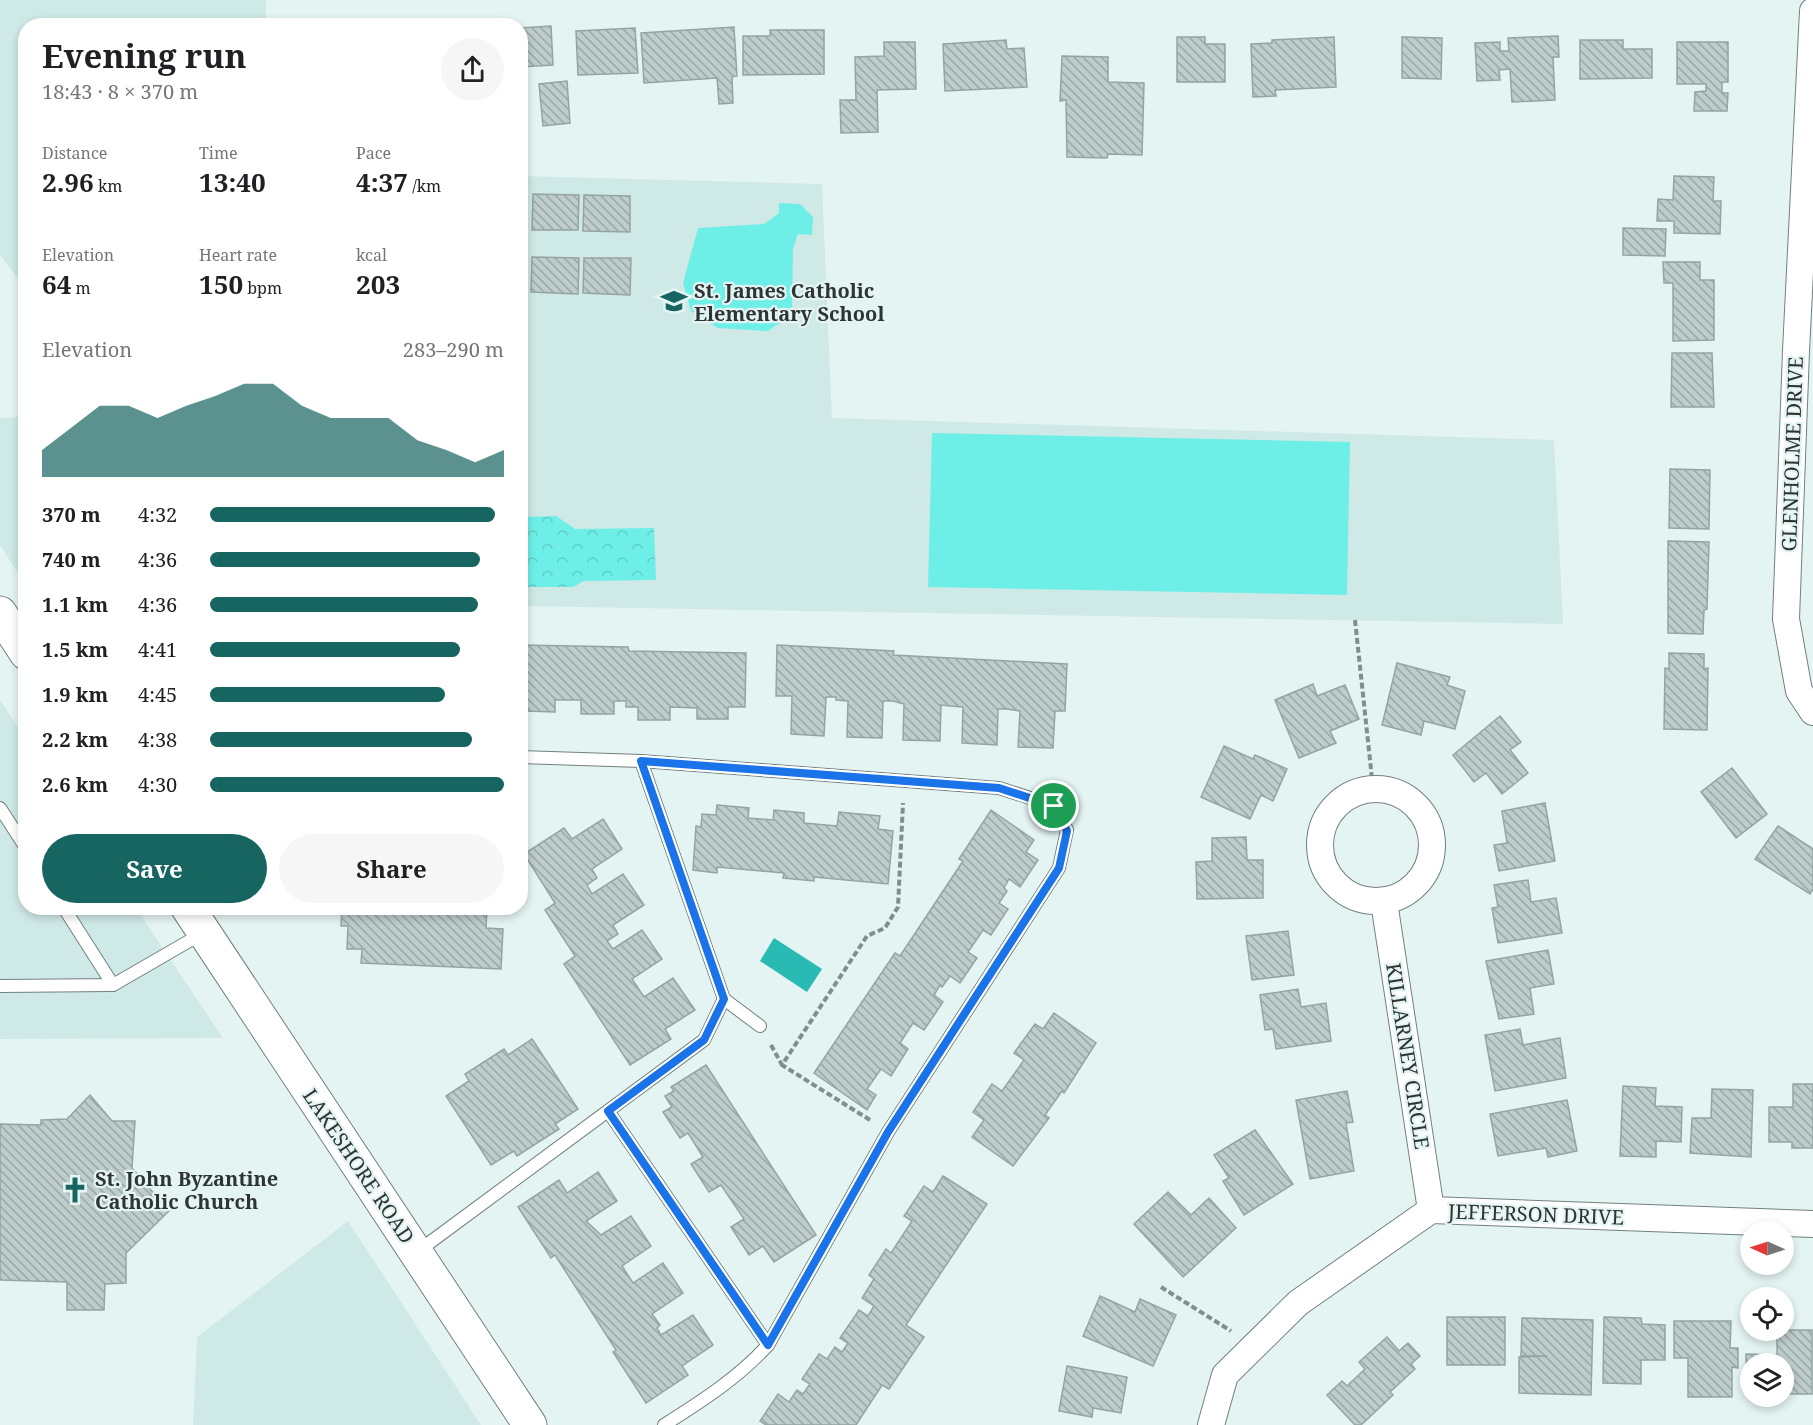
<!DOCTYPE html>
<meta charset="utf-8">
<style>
:root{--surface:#fff;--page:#f6f6f6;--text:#202124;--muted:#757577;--accent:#176561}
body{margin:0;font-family:"Noto Serif",serif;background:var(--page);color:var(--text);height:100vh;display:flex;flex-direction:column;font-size:22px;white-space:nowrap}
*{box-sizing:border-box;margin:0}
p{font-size:20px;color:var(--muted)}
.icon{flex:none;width:33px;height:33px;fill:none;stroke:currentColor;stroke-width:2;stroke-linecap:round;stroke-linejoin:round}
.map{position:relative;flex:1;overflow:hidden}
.panel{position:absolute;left:18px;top:18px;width:510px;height:897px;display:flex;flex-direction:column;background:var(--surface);border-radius:24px;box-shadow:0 3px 9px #0003}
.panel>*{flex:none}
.needle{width:39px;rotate:273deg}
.buttons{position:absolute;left:1740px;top:1221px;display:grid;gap:12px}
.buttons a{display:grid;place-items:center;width:54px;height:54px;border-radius:50%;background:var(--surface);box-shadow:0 3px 9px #0003;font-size:30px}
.pin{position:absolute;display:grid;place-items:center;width:51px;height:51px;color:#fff;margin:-26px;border:3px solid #fff;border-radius:50%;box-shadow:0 2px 6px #0007}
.round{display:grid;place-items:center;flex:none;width:63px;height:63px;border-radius:32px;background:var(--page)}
.headline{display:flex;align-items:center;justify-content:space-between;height:102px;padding:0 24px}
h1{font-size:33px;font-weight:700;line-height:45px}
.figures{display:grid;grid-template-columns:repeat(3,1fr);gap:9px;height:102px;padding:6px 24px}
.figures div{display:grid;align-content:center}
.figures b{font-size:26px;font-weight:700}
.figures small{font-size:16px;font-weight:400}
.figures p{font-size:16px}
.chart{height:168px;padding:12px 24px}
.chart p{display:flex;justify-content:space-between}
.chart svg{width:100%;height:108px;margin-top:6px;fill:var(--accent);opacity:.7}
.cta{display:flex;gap:12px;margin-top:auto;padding:12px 24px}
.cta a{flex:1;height:69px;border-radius:36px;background:var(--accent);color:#fff;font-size:24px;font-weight:700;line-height:69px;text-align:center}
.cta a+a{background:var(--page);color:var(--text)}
ul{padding:0 24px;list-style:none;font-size:20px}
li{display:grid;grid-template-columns:96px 72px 1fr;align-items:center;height:45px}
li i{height:15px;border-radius:8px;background:var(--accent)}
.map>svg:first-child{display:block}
.built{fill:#cfe9e7}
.park{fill:url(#park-crowns)}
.garden{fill:#6defe7}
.water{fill:#29bab3}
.building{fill:url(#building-back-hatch);stroke:#95a4a3;stroke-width:1.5}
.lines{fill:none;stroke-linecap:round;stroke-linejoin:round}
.lane-casing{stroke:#71807f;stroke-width:14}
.street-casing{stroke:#71807f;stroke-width:28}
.secondary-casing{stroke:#71807f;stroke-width:35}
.path{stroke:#828d8d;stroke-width:4;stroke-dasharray:6 3;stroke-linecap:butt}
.lane{stroke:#fff;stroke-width:12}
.street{stroke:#fff;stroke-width:26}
.secondary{stroke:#fff;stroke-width:33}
.route-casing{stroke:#fff;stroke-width:12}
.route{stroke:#1a73e8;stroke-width:8}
.labels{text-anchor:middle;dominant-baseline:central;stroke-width:4.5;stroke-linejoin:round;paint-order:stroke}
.poi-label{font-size:20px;font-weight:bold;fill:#2e3434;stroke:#e4f4f3;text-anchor:start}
.street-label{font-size:20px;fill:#2e3434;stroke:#e4f4f3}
</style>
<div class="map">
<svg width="1813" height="1425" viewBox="0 0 1813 1425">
<defs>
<pattern id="park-crowns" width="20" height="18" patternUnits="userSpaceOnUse" patternTransform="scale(1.5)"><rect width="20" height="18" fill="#6defe7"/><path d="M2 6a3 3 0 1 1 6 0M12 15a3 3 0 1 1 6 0" fill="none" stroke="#5fcec7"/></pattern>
<pattern id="building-back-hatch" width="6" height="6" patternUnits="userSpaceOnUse" patternTransform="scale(1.5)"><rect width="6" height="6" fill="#bdcdcc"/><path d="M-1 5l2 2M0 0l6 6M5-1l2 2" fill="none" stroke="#9aa7a6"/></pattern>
</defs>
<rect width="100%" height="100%" fill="#e4f4f3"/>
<g class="built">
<polygon points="0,0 266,0 266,25 26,26 25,288 0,255"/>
<polygon points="521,176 822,184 832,418 1554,440 1563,624 521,606"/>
<polygon points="25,417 26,417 25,584 0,545 0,418"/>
<polygon points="0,700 25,739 26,908 136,908 223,1038 0,1039"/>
<polygon points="348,1221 481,1425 193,1425 197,1337"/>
</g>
<polygon class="park" points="556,516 575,529 654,528 656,580 584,581 573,587 523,587 523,517"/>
<g class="garden">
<polygon points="779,203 800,204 813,217 812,235 798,234 793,249 792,314 768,331 718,328 691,311 683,283 698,228 764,224 779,213"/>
<polygon points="932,433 1350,442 1347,595 928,587"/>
</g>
<polygon class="water" points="774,938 822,969 807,992 760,961"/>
<g class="building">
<polygon points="551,26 553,65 520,67 520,28"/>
<polygon points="734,27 737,76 732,77 733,103 719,104 717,78 644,83 641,33"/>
<polygon points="635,28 638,73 578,75 576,31"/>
<polygon points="770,30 824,30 824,74 743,75 743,36 770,36"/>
<polygon points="1558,36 1559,57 1553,57 1555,100 1512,102 1510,69 1499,70 1500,80 1477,81 1475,43 1500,42 1500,51 1509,51 1508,38"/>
<polygon points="1177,37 1205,37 1205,44 1225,44 1225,82 1177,82"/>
<polygon points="1334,37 1336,87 1275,90 1276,96 1253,97 1251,44 1272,43 1272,40"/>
<polygon points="1402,37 1442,38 1441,79 1402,78"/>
<polygon points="1006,40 1007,49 1024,48 1027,87 945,91 943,44"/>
<polygon points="1580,40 1623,40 1623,49 1652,49 1652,78 1580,79"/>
<polygon points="884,42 915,42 916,89 877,90 878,132 841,133 840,100 856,100 855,57 884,56"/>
<polygon points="1677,42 1728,42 1728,82 1722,82 1722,93 1728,93 1727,111 1694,111 1695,92 1706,91 1706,84 1677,84"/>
<polygon points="1062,56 1108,57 1108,82 1144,83 1142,155 1108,154 1107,158 1067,157 1066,100 1060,101"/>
<polygon points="567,81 570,123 543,126 539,84"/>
<polygon points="1674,176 1714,177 1713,201 1721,201 1720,234 1674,233 1674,221 1657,221 1658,199 1673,200"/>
<polygon points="533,194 579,195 578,230 532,230"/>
<polygon points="584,195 630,196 630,232 583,231"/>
<polygon points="1623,228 1666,229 1665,256 1623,255"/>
<polygon points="532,257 579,258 578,294 531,292"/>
<polygon points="584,258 631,258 630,295 583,293"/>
<polygon points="1663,262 1700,262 1700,280 1714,280 1714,340 1673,341 1673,283 1664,283"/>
<polygon points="1672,353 1712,353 1714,407 1671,407"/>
<polygon points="1670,469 1710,470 1709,529 1669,528"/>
<polygon points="1668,541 1709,542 1707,609 1704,610 1703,634 1668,633"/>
<polygon points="520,645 628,647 629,651 746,653 745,707 728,707 728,719 697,719 697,708 670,707 670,720 638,720 638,707 626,707 626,701 614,701 614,714 581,714 581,700 555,700 555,712 524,711 524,699 520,699"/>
<polygon points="777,645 894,651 893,655 1067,664 1065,711 1055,711 1053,748 1018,747 1020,711 1007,709 998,709 997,745 962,743 963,707 950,706 941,705 940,741 903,740 904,704 893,701 883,701 882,738 847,737 848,701 836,700 836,697 826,697 824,736 791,734 792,696 776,696"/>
<polygon points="1669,653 1704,654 1704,669 1708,668 1707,730 1664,729 1665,668 1669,669"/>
<polygon points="1397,663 1450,677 1447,685 1465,691 1455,729 1424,721 1421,735 1382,725"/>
<polygon points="1313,684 1317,696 1345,685 1359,719 1330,731 1336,743 1299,758 1275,700"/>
<polygon points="1500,716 1521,742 1510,750 1528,773 1502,794 1486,773 1474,782 1453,755"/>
<polygon points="1224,746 1253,759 1255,755 1287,769 1273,801 1261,795 1250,819 1201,797"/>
<polygon points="1732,768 1767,814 1736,838 1701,792"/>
<polygon points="1545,803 1555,861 1499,871 1494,845 1507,843 1502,811"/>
<polygon points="717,805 749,808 748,818 773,820 774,810 804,813 804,823 837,826 839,812 880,816 878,829 893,831 888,884 814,877 814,881 783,878 784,873 717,867 717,873 693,870 696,826 701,827 702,814 716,815"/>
<polygon points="991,810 1034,840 1026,852 1038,860 1020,887 1009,879 1004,888 1007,891 999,903 1008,909 991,935 983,930 968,952 977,958 960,983 950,976 942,987 940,985 934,995 943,1002 924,1030 913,1023 900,1043 908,1049 891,1076 881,1069 867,1089 876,1095 867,1110 814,1073 895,953 900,956 963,861 959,859"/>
<polygon points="603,819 622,849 592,869 597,878 587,885 592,894 623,874 644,905 613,925 618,934 607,941 613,949 642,930 662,959 632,979 644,997 673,978 695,1010 665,1029 671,1039 630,1065 564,964 575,956 545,910 555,903 524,854 564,828 572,839"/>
<polygon points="1778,826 1813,849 1813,889 1810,894 1755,859"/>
<polygon points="1246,837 1247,860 1263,860 1263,898 1197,899 1196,862 1212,861 1212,838"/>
<polygon points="1528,880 1531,902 1556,898 1562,933 1498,943 1492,908 1498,907 1494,885"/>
<polygon points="342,908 487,908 486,928 503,929 501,969 361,963 362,949 347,949 348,926 341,926"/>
<polygon points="1288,931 1294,975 1252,980 1246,936"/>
<polygon points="1548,950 1554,984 1530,988 1534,1014 1499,1019 1486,961"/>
<polygon points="1298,989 1301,1007 1326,1003 1331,1041 1276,1049 1273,1029 1265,1030 1260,995"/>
<polygon points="1054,1013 1096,1043 1064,1093 1062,1091 1045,1115 1049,1118 1013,1166 972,1137 984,1120 973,1112 992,1084 1002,1091 1024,1060 1014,1053 1035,1024 1043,1029"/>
<polygon points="1520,1029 1523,1045 1560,1038 1566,1078 1495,1091 1485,1035"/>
<polygon points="532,1039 578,1109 555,1124 559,1129 517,1156 514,1151 491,1165 446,1096 469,1081 465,1074 504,1049 508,1055"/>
<polygon points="706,1065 816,1235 774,1262 763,1246 749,1255 731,1227 744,1219 721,1185 709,1192 691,1164 703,1157 688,1133 680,1138 663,1112 672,1107 665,1096 674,1091 671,1087"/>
<polygon points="1793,1084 1813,1084 1813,1148 1792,1148 1792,1142 1769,1142 1769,1107 1793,1107"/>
<polygon points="1623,1086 1656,1088 1655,1106 1682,1107 1681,1142 1656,1141 1656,1157 1620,1156"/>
<polygon points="1712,1089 1753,1090 1751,1157 1690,1153 1692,1118 1711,1118"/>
<polygon points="1347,1091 1353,1122 1346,1123 1354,1171 1310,1179 1296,1100"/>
<polygon points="90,1095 112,1121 135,1121 132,1168 169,1211 126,1253 126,1283 105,1284 104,1310 67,1310 67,1282 0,1280 0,1124 41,1125 41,1120 67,1119"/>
<polygon points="1567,1100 1577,1151 1548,1157 1546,1148 1498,1156 1490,1114"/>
<polygon points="1255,1130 1293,1184 1244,1215 1223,1181 1229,1178 1214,1155"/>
<polygon points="598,1172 617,1201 586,1221 601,1235 631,1216 651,1246 622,1266 633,1283 663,1263 683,1293 652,1314 660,1325 657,1328 661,1335 693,1315 713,1345 682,1366 688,1375 646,1403 613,1352 616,1350 555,1255 551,1258 518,1207 559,1180 567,1193"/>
<polygon points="943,1176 987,1204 906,1325 924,1337 889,1389 882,1385 856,1425 766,1425 760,1421 778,1394 789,1402 797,1390 803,1394 810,1384 802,1379 819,1354 827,1359 835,1347 842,1352 848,1343 840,1338 859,1310 868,1316 874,1306 862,1298 874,1279 869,1275 886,1249 891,1253 912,1221 904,1216 924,1186 933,1192"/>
<polygon points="1168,1192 1191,1215 1209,1198 1236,1228 1183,1277 1134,1224"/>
<polygon points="1100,1296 1135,1312 1140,1299 1176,1315 1153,1366 1083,1336"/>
<rect x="1447" y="1317" width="58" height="48"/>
<polygon points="1604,1317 1641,1318 1642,1324 1665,1325 1665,1360 1641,1360 1641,1384 1603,1383"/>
<polygon points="1522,1318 1593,1320 1591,1395 1519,1393 1519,1357 1547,1356 1521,1356"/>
<polygon points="1674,1321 1731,1321 1730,1348 1738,1348 1738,1368 1732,1367 1732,1397 1688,1397 1688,1358 1674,1358"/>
<polygon points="1777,1330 1812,1330 1812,1394 1784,1394 1784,1364 1750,1364 1750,1393 1746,1393 1746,1354 1777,1355"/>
<polygon points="1387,1337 1399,1351 1408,1343 1420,1356 1411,1364 1415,1369 1390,1392 1393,1395 1361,1425 1355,1425 1327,1395 1342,1381 1347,1386 1365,1369 1359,1362"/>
<polygon points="1067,1366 1127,1377 1121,1413 1093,1408 1092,1417 1059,1411"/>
</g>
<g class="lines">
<g class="lane-casing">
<g id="lane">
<path d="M520,757L641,761L999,788L1055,806L1067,830L1059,868L888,1132L768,1345C738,1378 702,1401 664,1425"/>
<polyline points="641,761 724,999 760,1026"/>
<polyline points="0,808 26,848"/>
<polyline points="113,985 203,933"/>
<polyline points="0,986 113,985 64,908"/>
<polyline points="608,1111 768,1345"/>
<polyline points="417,1252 704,1040 724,999"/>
</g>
</g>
<g class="street-casing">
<g id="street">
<polyline points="1813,11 1796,351 1786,619 1799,691 1813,712"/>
<circle cx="1376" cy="845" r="56"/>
<polyline points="1384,902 1431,1210"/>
<polyline points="1211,1425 1225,1375 1298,1303 1431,1210 1813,1224"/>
</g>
</g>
<g class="secondary-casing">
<g id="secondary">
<polyline points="0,613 26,653"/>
<polyline points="188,908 530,1425"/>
</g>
</g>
<g class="path">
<polyline points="1355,620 1373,788"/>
<polyline points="771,1045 782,1065"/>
<polyline points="870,1120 782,1065 867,936 885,928 898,907 903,803"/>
<polyline points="1161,1287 1231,1331"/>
</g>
<use href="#lane" class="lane"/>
<use href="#street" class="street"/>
<use href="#secondary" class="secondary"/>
</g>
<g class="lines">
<g class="route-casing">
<polygon id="route" points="641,761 999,788 1054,806 1067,831 1059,868 888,1132 768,1345 608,1111 704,1040 724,999"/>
</g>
<use href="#route" class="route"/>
</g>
<defs>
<g id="school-bare" transform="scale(2.07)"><path d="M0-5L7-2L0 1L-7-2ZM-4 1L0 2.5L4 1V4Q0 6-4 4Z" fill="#176561" stroke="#e4f4f3" stroke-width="2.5" paint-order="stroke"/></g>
<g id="church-bare" transform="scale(2.07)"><path d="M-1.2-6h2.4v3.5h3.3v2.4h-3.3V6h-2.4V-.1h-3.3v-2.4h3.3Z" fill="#176561" stroke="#e4f4f3" stroke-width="2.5" paint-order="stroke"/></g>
</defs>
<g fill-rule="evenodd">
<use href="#school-bare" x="674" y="301"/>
<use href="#church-bare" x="75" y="1190"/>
</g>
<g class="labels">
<g class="poi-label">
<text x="694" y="290">St. James Catholic<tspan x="694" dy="23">Elementary School</tspan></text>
<text x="95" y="1178">St. John Byzantine<tspan x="95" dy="23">Catholic Church</tspan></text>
</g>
<g class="street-label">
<text transform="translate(1792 454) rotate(-88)">GLENHOLME DRIVE</text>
<text transform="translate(1408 1056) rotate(81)">KILLARNEY CIRCLE</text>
<text transform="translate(359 1166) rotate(56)">LAKESHORE ROAD</text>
<text transform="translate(1536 1214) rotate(2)">JEFFERSON DRIVE</text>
</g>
</g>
</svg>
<div class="buttons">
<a><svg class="needle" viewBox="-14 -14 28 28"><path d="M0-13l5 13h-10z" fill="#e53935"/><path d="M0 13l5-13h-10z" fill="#757577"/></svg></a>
<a><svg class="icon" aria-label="locate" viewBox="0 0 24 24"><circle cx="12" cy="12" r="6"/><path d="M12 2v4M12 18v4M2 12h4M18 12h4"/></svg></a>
<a><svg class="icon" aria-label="layers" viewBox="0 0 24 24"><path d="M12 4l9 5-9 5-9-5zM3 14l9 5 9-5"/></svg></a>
</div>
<div class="pin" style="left:1054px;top:806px;background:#1e9e55"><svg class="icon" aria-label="arrive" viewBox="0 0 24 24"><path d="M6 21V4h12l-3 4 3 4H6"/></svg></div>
<section class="panel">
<div class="headline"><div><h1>Evening run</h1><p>18:43 · 8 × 370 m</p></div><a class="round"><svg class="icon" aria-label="share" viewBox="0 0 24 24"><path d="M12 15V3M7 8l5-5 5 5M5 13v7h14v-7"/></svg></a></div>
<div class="figures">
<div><p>Distance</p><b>2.96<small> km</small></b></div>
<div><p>Time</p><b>13:40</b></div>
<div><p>Pace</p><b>4:37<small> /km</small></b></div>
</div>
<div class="figures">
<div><p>Elevation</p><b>64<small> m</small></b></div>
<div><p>Heart rate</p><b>150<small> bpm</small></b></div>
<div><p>kcal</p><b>203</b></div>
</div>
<div class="chart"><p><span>Elevation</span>283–290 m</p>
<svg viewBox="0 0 160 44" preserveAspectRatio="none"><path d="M0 44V33L10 24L20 15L30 15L40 20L50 15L60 11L70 6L80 6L90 15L100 20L110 20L120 20L130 29L140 33L150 38L160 33V44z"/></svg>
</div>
<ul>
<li><b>370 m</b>4:32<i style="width:97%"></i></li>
<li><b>740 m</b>4:36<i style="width:92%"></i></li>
<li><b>1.1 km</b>4:36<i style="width:91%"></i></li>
<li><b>1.5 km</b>4:41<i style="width:85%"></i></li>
<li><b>1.9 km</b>4:45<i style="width:80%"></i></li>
<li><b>2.2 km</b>4:38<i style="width:89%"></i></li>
<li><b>2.6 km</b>4:30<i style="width:100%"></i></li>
</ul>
<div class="cta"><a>Save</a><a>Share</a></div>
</section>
</div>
